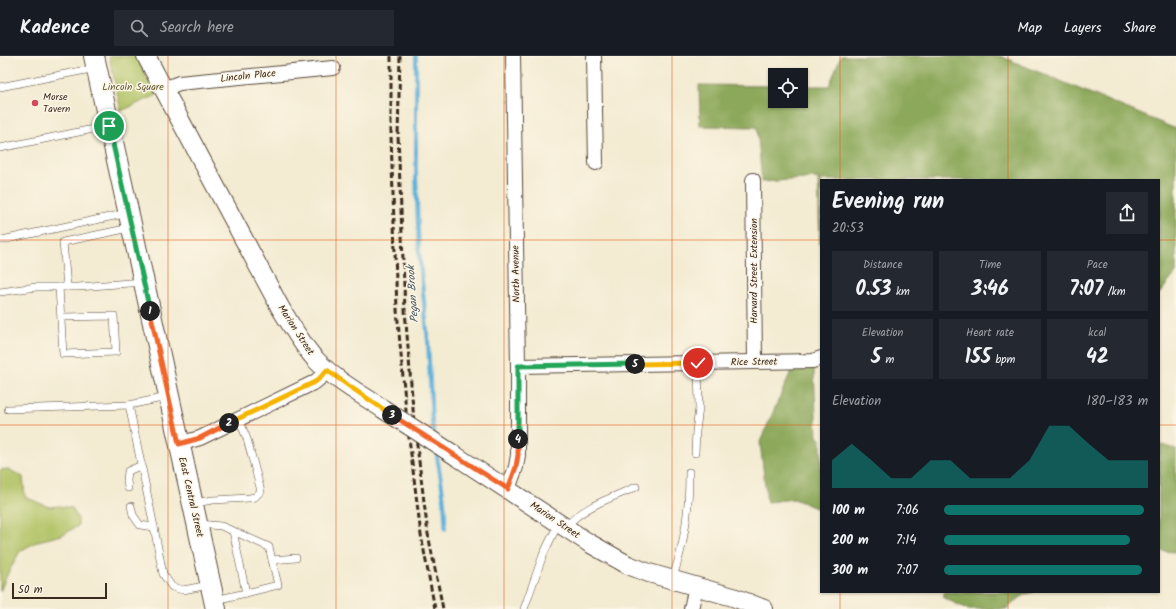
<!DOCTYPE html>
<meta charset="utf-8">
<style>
:root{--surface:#171b24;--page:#242831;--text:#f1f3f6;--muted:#9ea1a6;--line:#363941;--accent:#0f766e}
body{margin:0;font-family:Kalam,sans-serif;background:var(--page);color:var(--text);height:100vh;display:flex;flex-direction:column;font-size:15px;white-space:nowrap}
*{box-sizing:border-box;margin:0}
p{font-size:13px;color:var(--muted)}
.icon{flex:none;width:22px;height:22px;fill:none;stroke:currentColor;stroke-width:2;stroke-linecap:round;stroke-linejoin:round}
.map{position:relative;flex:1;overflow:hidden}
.sheet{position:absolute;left:820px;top:123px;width:340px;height:414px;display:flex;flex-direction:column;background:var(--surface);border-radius:0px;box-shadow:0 1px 3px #0004}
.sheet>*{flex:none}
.buttons{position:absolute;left:768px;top:12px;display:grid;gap:8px}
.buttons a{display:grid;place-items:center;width:40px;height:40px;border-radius:0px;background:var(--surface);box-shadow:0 1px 3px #0004;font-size:20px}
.scale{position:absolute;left:12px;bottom:10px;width:95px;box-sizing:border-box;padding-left:4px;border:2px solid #3b2a1e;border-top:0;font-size:11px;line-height:14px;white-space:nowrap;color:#3b2a1e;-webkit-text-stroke:3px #fcf5e5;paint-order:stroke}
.pin{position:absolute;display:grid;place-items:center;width:34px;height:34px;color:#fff;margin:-17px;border:2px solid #fff;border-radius:50%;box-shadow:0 1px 4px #0007}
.km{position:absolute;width:20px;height:20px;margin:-10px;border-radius:50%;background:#222;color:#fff;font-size:11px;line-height:20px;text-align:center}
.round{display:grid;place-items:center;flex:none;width:42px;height:42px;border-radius:0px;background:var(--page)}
.head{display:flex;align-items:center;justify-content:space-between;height:68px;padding:0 12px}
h1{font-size:22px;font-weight:700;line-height:30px}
.figures{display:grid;grid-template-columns:repeat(3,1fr);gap:6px;height:68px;padding:4px 12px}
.figures div{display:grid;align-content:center;border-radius:0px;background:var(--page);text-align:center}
.figures b{font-size:20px;font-weight:700}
.figures small{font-size:11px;font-weight:400}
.figures p{font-size:11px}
.chart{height:112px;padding:8px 12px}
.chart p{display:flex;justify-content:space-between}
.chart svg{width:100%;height:72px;margin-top:4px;fill:var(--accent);opacity:.7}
ul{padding:0 12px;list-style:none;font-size:13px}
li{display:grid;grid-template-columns:64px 48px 1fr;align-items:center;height:30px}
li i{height:10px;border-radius:5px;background:var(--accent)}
header{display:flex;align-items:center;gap:24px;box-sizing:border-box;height:56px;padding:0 20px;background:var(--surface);border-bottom:1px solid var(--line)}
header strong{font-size:19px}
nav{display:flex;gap:22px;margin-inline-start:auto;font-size:14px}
.search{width:280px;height:36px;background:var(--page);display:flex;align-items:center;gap:10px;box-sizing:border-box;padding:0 14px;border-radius:0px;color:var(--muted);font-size:15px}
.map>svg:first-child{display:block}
.green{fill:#b1c265;stroke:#767642}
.forest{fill:#8ca85a;stroke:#64693c}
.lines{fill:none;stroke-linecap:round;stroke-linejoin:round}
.stream{stroke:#5fb1da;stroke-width:4}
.service-casing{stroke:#574739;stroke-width:8}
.minor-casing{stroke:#574739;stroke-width:16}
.tertiary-casing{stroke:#574739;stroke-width:20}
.secondary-casing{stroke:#574739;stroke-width:22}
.service{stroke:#fff;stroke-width:7}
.minor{stroke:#fff;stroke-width:14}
.tertiary{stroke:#fff;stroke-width:18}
.secondary{stroke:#fff;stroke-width:20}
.rail{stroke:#3b2a1e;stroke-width:3;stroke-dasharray:6 3;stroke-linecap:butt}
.tertiary-bridge-casing{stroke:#574739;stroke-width:20;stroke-linecap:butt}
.tertiary-bridge{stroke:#fff;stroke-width:18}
.split-1-casing{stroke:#fff;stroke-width:8}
.split-2-casing{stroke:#fff;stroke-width:8}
.split-3-casing{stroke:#fff;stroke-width:8}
.split-4-casing{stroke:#fff;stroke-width:8}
.split-5-casing{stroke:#fff;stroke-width:8}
.split-6-casing{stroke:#fff;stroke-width:8}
.split-1{stroke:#22a559;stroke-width:5}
.split-2{stroke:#f0652b;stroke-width:5}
.split-3{stroke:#f5b400;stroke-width:5}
.split-4{stroke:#f0652b;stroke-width:5}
.split-5{stroke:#22a559;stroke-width:5}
.split-6{stroke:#f5b400;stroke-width:5}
.grid{fill:none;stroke:#e8590c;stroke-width:1;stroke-opacity:0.55}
.poi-dot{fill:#d1495b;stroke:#fcf5e5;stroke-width:1.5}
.labels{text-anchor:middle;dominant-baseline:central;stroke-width:3;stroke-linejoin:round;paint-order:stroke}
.street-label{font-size:10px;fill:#3b2a1e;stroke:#fcf5e5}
.park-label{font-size:10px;fill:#5e5833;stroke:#fcf5e5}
.poi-label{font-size:10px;fill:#3b2a1e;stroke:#fcf5e5;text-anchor:start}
.water-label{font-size:11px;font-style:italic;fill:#485960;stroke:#fcf5e5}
</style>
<header>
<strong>Kadence</strong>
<div class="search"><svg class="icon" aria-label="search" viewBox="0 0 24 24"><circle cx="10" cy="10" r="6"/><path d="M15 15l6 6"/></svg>Search here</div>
<nav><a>Map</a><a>Layers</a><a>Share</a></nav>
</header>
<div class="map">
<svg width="1176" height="553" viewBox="0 0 1176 553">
<rect width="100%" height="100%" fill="#fcf5e5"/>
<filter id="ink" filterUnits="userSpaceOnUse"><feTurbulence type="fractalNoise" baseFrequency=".025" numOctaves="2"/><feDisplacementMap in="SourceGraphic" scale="8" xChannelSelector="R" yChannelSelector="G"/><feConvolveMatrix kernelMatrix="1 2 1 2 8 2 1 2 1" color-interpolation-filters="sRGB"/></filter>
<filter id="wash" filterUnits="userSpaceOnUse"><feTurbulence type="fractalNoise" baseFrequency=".012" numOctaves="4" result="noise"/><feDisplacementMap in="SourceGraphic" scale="16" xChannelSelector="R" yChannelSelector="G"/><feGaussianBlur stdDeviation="0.9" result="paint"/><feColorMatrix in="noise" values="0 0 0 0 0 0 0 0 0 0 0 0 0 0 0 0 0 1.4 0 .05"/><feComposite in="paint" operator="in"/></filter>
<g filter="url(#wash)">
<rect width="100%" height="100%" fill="#f3ebd2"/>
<g class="green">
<polygon points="109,0 136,0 157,39 121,55"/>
<polygon points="8,413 23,421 25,441 49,451 59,450 72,452 78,463 78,470 62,479 38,485 20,495 7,519 0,535 0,414"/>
</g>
<g class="forest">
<polygon points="841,0 1000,0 1176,73 1176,217 1159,238 1159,124 821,124 821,188 820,188 818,122 762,126 757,71 700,70 699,29 775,30 775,45 801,45 801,30 829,30"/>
<polygon points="792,313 814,313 817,381 821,383 821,454 794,443 767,446 760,386"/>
<polygon points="1159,388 1176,393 1176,496 1159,495"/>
<polygon points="944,536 1033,536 1025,538 1006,553 967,553 942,541"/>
</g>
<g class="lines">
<g class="stream">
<polyline points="416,0 416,119 419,196 428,285 432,366 434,379"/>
<path d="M436,394C440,420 446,446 445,473"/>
</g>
</g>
</g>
<g filter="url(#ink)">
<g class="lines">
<g class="service-casing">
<g id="service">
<polyline points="0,31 96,12"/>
<polyline points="0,92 108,70"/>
<polyline points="2,184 128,157"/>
<polyline points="59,231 63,298 116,296 114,260 61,261"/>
<polyline points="67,231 63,186 130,172"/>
<polyline points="0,236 36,231 78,231 143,226"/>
<polyline points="167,341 129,349 154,471 163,518 172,531 183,534 209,529"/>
<polyline points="8,353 129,349"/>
<polyline points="695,397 696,375 699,352 698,307"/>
<polyline points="128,432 127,425 128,415 142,409"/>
<polyline points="194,447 213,444 249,442 255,441 261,435 247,383 239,363"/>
<polyline points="131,450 133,459 140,469 154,471"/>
<polyline points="199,468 221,470 233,475 246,537 215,544"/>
<path d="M566,471C583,450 612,442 636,431"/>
<polyline points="233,475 269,491 278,529 246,537"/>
<polyline points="272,504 296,502"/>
<path d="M672,524C677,509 682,494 684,478C688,458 689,437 689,416"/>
<polyline points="524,553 543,499 558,468"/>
</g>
</g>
<g class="minor-casing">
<g id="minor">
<polyline points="594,0 596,107"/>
<polyline points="164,33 179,27 333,12"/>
<polyline points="753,124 755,306"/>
<polyline points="518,310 813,305 821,302"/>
<polyline points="179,388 200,382 315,326 321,321 327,314"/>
<polyline points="508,433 516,411 518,399 518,310 513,0"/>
<polyline points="691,553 696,530"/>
</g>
</g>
<g class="tertiary-casing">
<g id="tertiary">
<path d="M146,0L281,253C292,270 302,289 316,304C335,324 361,338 383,353"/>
<polyline points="456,400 589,487 628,509 649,517 733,541 764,553"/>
</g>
</g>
<g class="secondary-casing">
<polyline id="secondary" points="94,0 216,553"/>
</g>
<use href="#service" class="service"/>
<use href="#minor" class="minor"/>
<use href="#tertiary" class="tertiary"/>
<use href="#secondary" class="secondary"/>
<g class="rail">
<polyline points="391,0 391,80 397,254 407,366 421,479 435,553"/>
<polyline points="400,0 398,79 405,254 414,365 428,478 443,553"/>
</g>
<g class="tertiary-bridge-casing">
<polyline id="tertiary-bridge" points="383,353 456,400"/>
</g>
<use href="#tertiary-bridge" class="tertiary-bridge"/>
</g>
</g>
<g class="lines" filter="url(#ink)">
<g class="split-1-casing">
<polyline id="split-1" points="109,70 150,255"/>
</g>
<g class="split-2-casing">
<polyline id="split-2" points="150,255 179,388 200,382 229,367"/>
</g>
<g class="split-3-casing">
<polyline id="split-3" points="229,367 315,326 321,321 327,314 349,330 392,359"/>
</g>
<g class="split-4-casing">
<polyline id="split-4" points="392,359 508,433 516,411 518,399 518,383"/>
</g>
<g class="split-5-casing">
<polyline id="split-5" points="518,383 518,310 635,308"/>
</g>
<g class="split-6-casing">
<polyline id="split-6" points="635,308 698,307"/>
</g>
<use href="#split-1" class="split-1"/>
<use href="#split-2" class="split-2"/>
<use href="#split-3" class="split-3"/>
<use href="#split-4" class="split-4"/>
<use href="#split-5" class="split-5"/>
<use href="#split-6" class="split-6"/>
</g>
<path class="grid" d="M168,0V553M336,0V553M504,0V553M672,0V553M840,0V124M1008,0V124M0,184H821M1159,184H1176M0,369H821M1159,369H1176M840,536V553M1008,536V553"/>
<circle class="poi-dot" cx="35" cy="47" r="4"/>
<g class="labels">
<g class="street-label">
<text transform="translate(248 20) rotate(-6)">Lincoln Place</text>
<text transform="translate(754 215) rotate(-90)">Harvard Street Extension</text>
<text transform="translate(516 218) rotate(-91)">North Avenue</text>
<text transform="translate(296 274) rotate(57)">Marion Street</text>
<text transform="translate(754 306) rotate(-1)">Rice Street</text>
<text transform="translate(191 441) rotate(77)">East Central Street</text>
<text transform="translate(555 464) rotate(34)">Marion Street</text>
</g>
<g class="park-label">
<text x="133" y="31">Lincoln Square</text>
</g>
<g class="poi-label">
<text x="43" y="41">Morse<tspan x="43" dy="12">Tavern</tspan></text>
</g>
<g class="water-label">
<text transform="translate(413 238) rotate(-94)">Pegan Brook</text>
</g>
</g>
</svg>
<div class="buttons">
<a><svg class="icon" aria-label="locate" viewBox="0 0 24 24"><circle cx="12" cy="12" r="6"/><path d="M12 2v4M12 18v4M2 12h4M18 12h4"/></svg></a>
</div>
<div class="scale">50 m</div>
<div class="pin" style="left:109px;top:70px;background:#1e9e55"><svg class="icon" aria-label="arrive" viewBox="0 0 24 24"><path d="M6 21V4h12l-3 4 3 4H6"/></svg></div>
<div class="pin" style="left:698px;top:307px;background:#d93025"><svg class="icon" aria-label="check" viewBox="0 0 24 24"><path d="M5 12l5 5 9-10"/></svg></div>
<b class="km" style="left:150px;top:255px">1</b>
<b class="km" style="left:229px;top:367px">2</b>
<b class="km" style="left:392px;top:359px">3</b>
<b class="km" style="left:518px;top:383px">4</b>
<b class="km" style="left:635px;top:308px">5</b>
<section class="sheet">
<div class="head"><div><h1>Evening run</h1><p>20:53</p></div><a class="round"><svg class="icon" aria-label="share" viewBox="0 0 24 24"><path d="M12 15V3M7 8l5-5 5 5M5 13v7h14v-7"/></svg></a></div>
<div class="figures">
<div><p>Distance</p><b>0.53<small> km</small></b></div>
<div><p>Time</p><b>3:46</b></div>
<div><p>Pace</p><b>7:07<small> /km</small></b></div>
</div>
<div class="figures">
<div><p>Elevation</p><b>5<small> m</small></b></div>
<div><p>Heart rate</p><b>155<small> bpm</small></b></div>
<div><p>kcal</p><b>42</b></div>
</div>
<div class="chart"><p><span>Elevation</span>180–183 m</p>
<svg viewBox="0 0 160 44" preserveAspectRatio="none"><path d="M0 44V27L10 17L20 27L30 38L40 38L50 27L60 27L70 38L80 38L90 38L100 27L110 6L120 6L130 17L140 27L150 27L160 27V44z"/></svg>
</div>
<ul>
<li><b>100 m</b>7:06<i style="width:98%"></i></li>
<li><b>200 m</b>7:14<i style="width:91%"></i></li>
<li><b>300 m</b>7:07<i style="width:97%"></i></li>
</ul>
</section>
</div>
